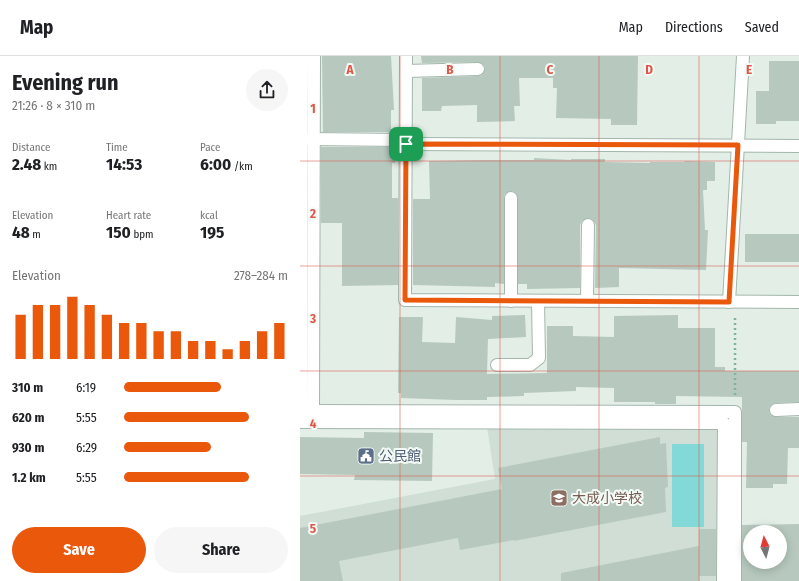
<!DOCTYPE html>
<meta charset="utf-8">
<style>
:root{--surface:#fff;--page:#f6f6f6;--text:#202124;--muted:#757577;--line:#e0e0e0;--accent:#ea580c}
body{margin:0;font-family:"Fira Sans Condensed","Noto Sans JP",sans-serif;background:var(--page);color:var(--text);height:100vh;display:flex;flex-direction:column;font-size:15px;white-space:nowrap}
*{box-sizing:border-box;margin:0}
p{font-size:13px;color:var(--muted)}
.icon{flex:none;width:22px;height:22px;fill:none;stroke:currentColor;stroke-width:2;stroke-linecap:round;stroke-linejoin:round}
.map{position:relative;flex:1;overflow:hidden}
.sheet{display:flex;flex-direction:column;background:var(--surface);width:300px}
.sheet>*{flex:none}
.needle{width:26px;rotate:354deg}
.fabs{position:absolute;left:443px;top:469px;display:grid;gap:8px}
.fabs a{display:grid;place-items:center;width:44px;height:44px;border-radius:50%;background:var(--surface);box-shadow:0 2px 10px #0003;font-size:20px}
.pin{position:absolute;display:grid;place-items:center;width:34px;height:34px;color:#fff;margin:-17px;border-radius:8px;box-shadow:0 2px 6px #0006}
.round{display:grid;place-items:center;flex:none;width:42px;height:42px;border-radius:21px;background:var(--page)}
.head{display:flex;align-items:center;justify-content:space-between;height:68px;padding:0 12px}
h1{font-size:22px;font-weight:700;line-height:30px}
.stats{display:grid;grid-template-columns:repeat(3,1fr);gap:6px;height:68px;padding:4px 12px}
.stats div{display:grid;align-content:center}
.stats b{font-size:17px;font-weight:700}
.stats small{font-size:11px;font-weight:400}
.stats p{font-size:11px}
.chart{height:112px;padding:8px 12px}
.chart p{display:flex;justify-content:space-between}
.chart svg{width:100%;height:72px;margin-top:4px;stroke:var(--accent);stroke-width:6}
.cta{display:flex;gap:8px;margin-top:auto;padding:8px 12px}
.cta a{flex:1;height:46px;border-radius:24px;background:var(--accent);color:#fff;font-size:16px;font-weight:700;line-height:46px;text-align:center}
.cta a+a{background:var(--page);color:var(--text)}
ul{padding:0 12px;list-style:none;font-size:13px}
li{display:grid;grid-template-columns:64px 48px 1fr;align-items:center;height:30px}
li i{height:10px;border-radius:5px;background:var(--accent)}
header{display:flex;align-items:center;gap:24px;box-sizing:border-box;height:56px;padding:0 20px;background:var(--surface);border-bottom:1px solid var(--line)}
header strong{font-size:19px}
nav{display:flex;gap:22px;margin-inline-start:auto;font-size:14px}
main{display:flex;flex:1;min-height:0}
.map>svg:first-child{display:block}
.built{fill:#d0ded5}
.water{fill:#83d9d7}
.building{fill:#b7c9bf;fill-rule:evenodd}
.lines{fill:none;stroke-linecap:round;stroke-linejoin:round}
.minor-casing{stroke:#a4b7ac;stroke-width:14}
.path{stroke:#7eb59a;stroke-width:2.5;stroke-dasharray:2 3;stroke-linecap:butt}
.minor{stroke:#fff;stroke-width:12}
.route-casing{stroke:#fff;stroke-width:8}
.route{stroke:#ea580c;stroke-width:5}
.grid{fill:none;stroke:#dd574b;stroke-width:1;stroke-opacity:0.55}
.labels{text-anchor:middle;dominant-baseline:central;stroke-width:4;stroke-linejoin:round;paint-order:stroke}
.service-label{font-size:14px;fill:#4e5e75;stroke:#f3faf5;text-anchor:start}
.education-label{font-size:14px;fill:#785e54;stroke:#f3faf5;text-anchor:start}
.grid-label{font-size:13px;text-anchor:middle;font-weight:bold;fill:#dd574b;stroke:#f3faf5;stroke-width:4;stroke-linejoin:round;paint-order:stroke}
</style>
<header>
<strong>Map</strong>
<nav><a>Map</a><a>Directions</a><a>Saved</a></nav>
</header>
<main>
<section class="sheet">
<div class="head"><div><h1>Evening run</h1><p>21:26 · 8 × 310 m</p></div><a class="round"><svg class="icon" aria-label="share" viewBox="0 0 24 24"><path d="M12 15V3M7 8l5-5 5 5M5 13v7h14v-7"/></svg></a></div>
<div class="stats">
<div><p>Distance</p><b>2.48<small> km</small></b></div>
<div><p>Time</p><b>14:53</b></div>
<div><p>Pace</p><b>6:00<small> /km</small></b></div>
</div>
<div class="stats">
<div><p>Elevation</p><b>48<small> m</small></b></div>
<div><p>Heart rate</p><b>150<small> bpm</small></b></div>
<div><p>kcal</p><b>195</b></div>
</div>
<div class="chart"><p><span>Elevation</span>278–284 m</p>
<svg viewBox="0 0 160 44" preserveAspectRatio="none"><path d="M5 44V17M15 44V11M25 44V11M35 44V6M45 44V11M55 44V17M65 44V22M75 44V22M85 44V27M95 44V27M105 44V33M115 44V33M125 44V38M135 44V33M145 44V27M155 44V22"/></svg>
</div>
<ul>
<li><b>310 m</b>6:19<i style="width:59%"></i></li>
<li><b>620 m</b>5:55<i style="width:76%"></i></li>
<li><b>930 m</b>6:29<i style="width:53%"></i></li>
<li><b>1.2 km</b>5:55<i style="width:76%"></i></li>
</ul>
<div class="cta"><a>Save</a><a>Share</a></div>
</section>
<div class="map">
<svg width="499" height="525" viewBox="0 0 499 525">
<rect width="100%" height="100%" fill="#e2eee6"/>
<polygon class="built" points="187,371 421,372 420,525 0,525 0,460 195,423"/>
<rect class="water" x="372" y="388" width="32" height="83"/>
<g class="building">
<polygon points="22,0 91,0 94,54 91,54 91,76 23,76"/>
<polygon points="121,0 338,0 337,69 311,69 311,63 256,62 257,32 253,32 253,22 219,22 220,50 214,50 215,65 177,66 177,49 142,50 141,55 122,55 122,22 178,20 182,19 185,13 184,9 178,6 122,7"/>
<polygon points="469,5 499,5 499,65 476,65 476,68 456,68 456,35 469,35"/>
<polygon points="21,91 95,91 95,107 92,107 92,142 98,142 98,229 42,230 42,167 21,167"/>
<polygon points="234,102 271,104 271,103 305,103 305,106 350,107 350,106 384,106 385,105 415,106 415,125 407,125 407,134 403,134 405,174 408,174 406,214 319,212 319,231 295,232 296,169 292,163 288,162 282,165 280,169 280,232 227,233 227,228 218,228 218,142 215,136 211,135 205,138 204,142 204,228 195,227 195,231 113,229 113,143 130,143 129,105 185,104 234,104"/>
<rect x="445" y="178" width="54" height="28"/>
<polygon points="225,259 226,281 188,283 187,318 247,317 247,270 273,270 273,280 314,281 314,260 378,259 378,272 415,272 415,311 425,311 425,315 499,315 499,346 475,347 470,350 469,354 470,358 476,361 499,361 499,392 488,392 487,428 473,428 473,432 446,432 447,386 442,386 442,341 376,340 376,348 355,348 355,346 314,346 314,332 276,331 276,335 224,337 224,340 187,341 187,344 155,344 101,342 101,337 98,337 99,261 123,261 122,286 155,287 156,261 192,264 192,260"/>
<polygon points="64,376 133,377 132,425 54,424 55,419 0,418 0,381 64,382"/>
<polygon points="360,381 360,388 366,387 368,431 365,432 366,456 214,485 214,484 160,494 158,482 39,505 43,525 0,525 0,472 202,433 198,412"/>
<path d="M499,468V525H442V469ZM450,476H480V506H450Z"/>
<polygon points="399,473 416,473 416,520 399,520 400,525 261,525 261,517 399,490"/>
</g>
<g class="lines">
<g class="minor-casing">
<g id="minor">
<polyline points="106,0 105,244 499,246"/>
<polyline points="106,15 178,13"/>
<polyline points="7,83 106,84"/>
<polyline points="106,88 499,90"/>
<polyline points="211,245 211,142"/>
<polyline points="287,245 288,169"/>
<polyline points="429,246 443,0"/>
<polyline points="197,309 230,309 239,302 238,245"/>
<polyline points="476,354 499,353"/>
<polyline points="0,355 435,356 435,525"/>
<polyline points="1,355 2,0"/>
<polyline points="13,355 14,0"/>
<polyline points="0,366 424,367 423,525"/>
</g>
</g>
<polyline class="path" points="435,262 435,341"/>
<use href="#minor" class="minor"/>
</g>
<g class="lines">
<g class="route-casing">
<polygon id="route" points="106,88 438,89 429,246 105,244"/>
</g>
<use href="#route" class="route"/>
</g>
<path class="grid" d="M100,0V525M200,0V525M299,0V525M399,0V525M0,105H499M0,210H499M0,315H499M0,420H499"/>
<defs>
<g id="civic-square" transform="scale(0.9)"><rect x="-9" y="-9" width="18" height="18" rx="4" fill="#5c6f8a" stroke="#f3faf5"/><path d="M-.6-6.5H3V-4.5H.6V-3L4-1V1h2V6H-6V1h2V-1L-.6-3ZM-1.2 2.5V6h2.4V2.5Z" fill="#fff"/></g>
<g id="school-square" transform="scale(0.9)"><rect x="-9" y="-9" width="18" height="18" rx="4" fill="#8d6e63" stroke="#f3faf5"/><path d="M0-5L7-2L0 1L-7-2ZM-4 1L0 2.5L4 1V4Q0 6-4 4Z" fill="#fff"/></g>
</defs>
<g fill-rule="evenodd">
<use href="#civic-square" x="66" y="400"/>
<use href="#school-square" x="259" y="442"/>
</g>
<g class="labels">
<g class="service-label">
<text x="79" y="400">公民館</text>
</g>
<g class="education-label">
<text x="272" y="442">大成小学校</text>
</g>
</g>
<g class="grid-label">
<text x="50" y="18">A</text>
<text x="150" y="18">B</text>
<text x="250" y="18">C</text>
<text x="349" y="18">D</text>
<text x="449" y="18">E</text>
<text x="13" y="57">1</text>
<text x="13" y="162">2</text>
<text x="13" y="267">3</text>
<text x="13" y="372">4</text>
<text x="13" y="477">5</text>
</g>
</svg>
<div class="fabs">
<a><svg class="needle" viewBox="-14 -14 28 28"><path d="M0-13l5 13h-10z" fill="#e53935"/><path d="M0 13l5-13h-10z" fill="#757577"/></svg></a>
</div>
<div class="pin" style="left:106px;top:88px;background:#1e9e55"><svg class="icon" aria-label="arrive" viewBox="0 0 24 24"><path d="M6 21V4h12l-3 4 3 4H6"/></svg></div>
</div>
</main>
